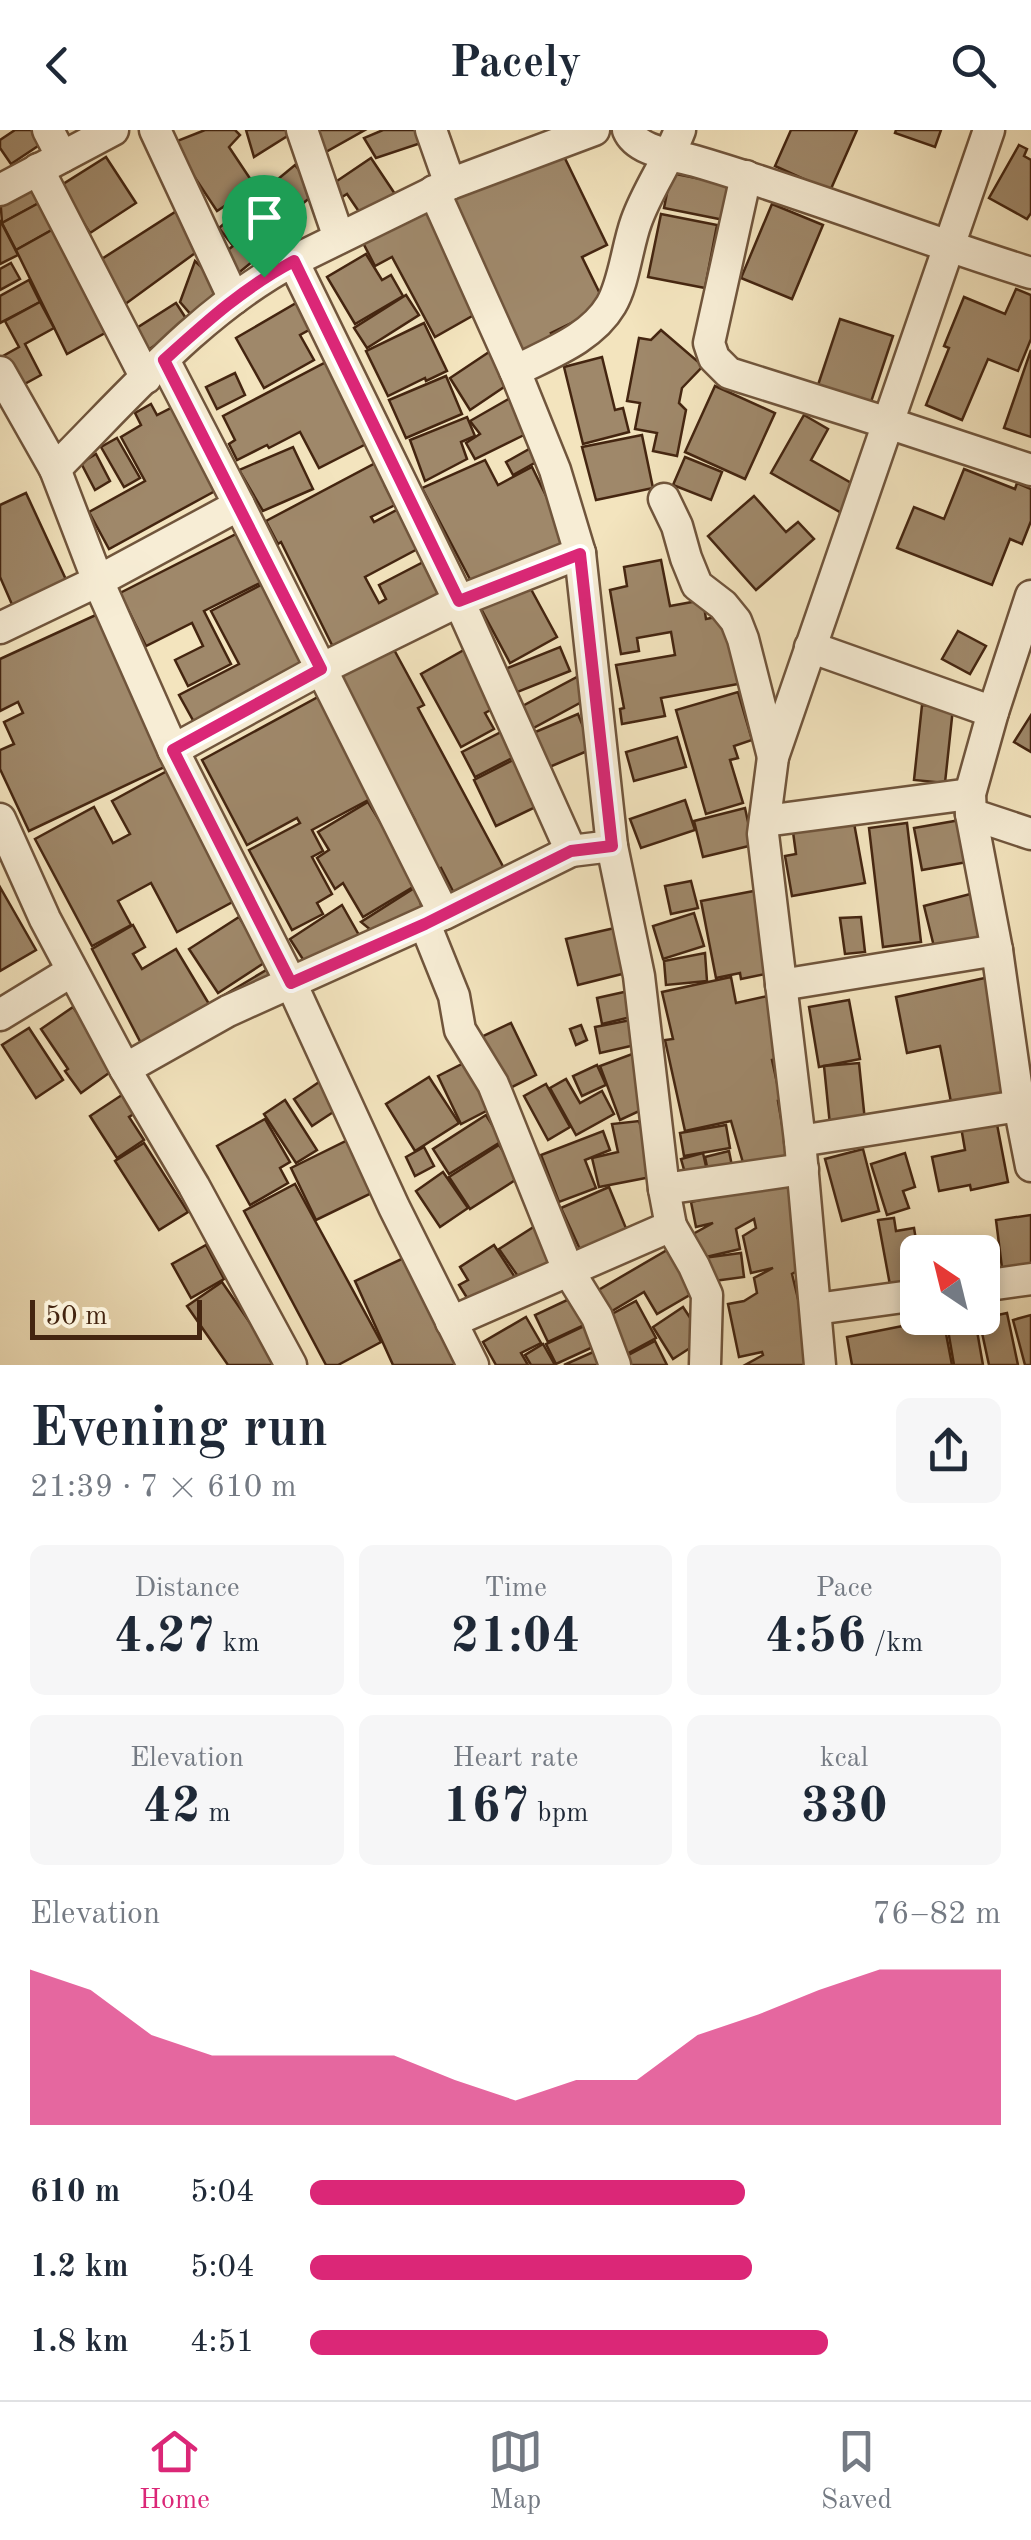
<!DOCTYPE html>
<meta charset="utf-8">
<style>
:root{--surface:#fff;--page:#f6f6f7;--text:#1f2937;--muted:#747a83;--line:#e0e1e3;--accent:#db2777}
body{margin:0;font-family:"Old Standard TT",serif;background:var(--page);color:var(--text);height:100vh;display:flex;flex-direction:column;font-size:38px;white-space:nowrap}
*{box-sizing:border-box;margin:0}
p{font-size:32px;color:var(--muted)}
.icon{flex:none;width:55px;height:55px;fill:none;stroke:currentColor;stroke-width:2;stroke-linecap:round;stroke-linejoin:round}
.map{position:relative;height:1235px;overflow:hidden}
.drawer{display:flex;flex-direction:column;background:var(--surface);flex:1}
.drawer>*{flex:none}
.needle{width:65px;rotate:325deg}
.fabs{position:absolute;left:900px;top:1105px;display:grid;gap:20px}
.fabs a{display:grid;place-items:center;width:100px;height:100px;border-radius:15px;background:var(--surface);box-shadow:0 5px 15px #0003;font-size:50px}
.scale{position:absolute;left:30px;bottom:25px;width:172px;box-sizing:border-box;padding-left:10px;border:5px solid #442510;border-top:0;font-size:28px;line-height:35px;white-space:nowrap;color:#442510;-webkit-text-stroke:8px #f7edd5;paint-order:stroke}
.pin{position:absolute;display:grid;place-items:center;width:85px;height:85px;color:#fff;margin:-102px -42px;border-radius:50% 50% 50% 0;rotate:-45deg;box-shadow:0 0 10px #0007}
.pin .icon{rotate:45deg}
.round{display:grid;place-items:center;flex:none;width:105px;height:105px;border-radius:15px;background:var(--page)}
.headline{display:flex;align-items:center;justify-content:space-between;height:170px;padding:0 30px}
h1{font-size:55px;font-weight:800;line-height:75px}
.stats{display:grid;grid-template-columns:repeat(3,1fr);gap:15px;height:170px;padding:10px 30px}
.stats div{display:grid;align-content:center;border-radius:15px;background:var(--page);text-align:center}
.stats b{font-size:50px;font-weight:800}
.stats small{font-size:28px;font-weight:400}
.stats p{font-size:28px}
.chart{height:280px;padding:20px 30px}
.chart p{display:flex;justify-content:space-between}
.chart svg{width:100%;height:180px;margin-top:10px;fill:var(--accent);opacity:.7}
ul{padding:0 30px;list-style:none;font-size:32px}
li{display:grid;grid-template-columns:160px 120px 1fr;align-items:center;height:75px}
li i{height:25px;border-radius:12px;background:var(--accent)}
header{display:flex;justify-content:space-between;align-items:center;height:130px;padding:0 30px;background:var(--surface);font-size:45px;font-weight:800}
.tabs{display:flex;justify-content:space-around;align-items:center;height:140px;border-top:2px solid var(--line);background:var(--surface);font-size:28px;color:var(--muted)}
.tabs a{display:grid;justify-items:center;gap:5px}
.tabs .active{color:var(--accent)}
.map>svg:first-child{display:block}
.building{fill:#9f886a;stroke:#442510;stroke-width:2.5}
.lines{fill:none;stroke-linecap:round;stroke-linejoin:round}
.minor-casing{stroke:#70553c;stroke-width:35}
.minor{stroke:#f7edd5;stroke-width:30}
.route-casing{stroke:#fff;stroke-width:20}
.route{stroke:#db2777;stroke-width:12}
</style>
<header><svg class="icon" aria-label="back" viewBox="0 0 24 24"><path d="M15 5l-7 7 7 7"/></svg>Pacely<svg class="icon" aria-label="search" viewBox="0 0 24 24"><circle cx="10" cy="10" r="6"/><path d="M15 15l6 6"/></svg></header>
<div class="map">
<svg width="1031" height="1235" viewBox="0 0 1031 1235">
<rect width="100%" height="100%" fill="#f3e4be"/>
<filter id="stains"><feTurbulence type="fractalNoise" baseFrequency=".002" numOctaves="4"/><feColorMatrix values="0 0 0 0 .2 0 0 0 0 .09 0 0 0 0 .02 0 0 0 .5 -.17"/></filter>
<radialGradient id="worn" r=".72"><stop offset=".6" stop-color="#630" stop-opacity="0"/><stop offset="1" stop-color="#630" stop-opacity=".3"/></radialGradient>
<g class="building">
<polygon points="15,0 44,0 50,8 11,34 0,18 0,10"/>
<polygon points="205,0 235,0 240,5 229,17 255,56 217,81 172,13"/>
<polygon points="246,0 297,0 254,27"/>
<polygon points="312,0 365,0 324,23"/>
<polygon points="383,0 426,0 430,10 376,28 364,8"/>
<polygon points="791,0 857,0 830,61 775,36"/>
<polygon points="896,0 941,0 935,17 895,3"/>
<polygon points="558,14 607,115 582,127 606,176 551,203 555,209 520,226 444,69"/>
<polygon points="1019,15 1027,19 1024,26 1031,30 1031,83 1027,89 989,68"/>
<polygon points="106,27 136,73 90,103 60,56"/>
<polygon points="371,28 397,67 364,89 347,64 337,70 328,57"/>
<polygon points="295,35 317,62 266,103 275,113 236,145 220,126 233,116 219,98"/>
<polygon points="671,43 731,55 724,90 664,78"/>
<polygon points="30,49 48,68 2,93 0,65"/>
<polygon points="48,68 59,96 16,120 2,93"/>
<polygon points="429,73 481,181 435,207 392,127 375,136 361,109"/>
<polygon points="772,74 823,95 792,169 741,148"/>
<polygon points="186,75 202,118 124,175 97,132"/>
<polygon points="661,84 717,95 705,158 648,147"/>
<polygon points="0,90 18,125 0,134"/>
<polygon points="59,96 114,198 67,224 16,120"/>
<polygon points="366,124 382,150 391,145 403,166 355,194 327,147"/>
<polygon points="195,131 221,156 193,187 180,172"/>
<polygon points="11,133 20,149 0,160 0,139"/>
<polygon points="29,150 40,172 0,193 0,166"/>
<polygon points="1016,159 1031,165 1031,209 1018,241 988,229 962,290 926,275 949,218 944,216 964,167 1005,184"/>
<polygon points="406,165 419,185 367,218 354,198"/>
<polygon points="303,169 318,195 300,205 314,230 264,258 236,208"/>
<polygon points="40,172 54,198 25,214 41,245 19,257 3,226 19,217 5,191"/>
<polygon points="176,173 189,193 145,222 132,201"/>
<polygon points="840,189 893,206 870,275 817,258"/>
<polygon points="424,193 447,241 426,251 425,248 388,266 366,221"/>
<polygon points="661,200 703,236 682,258 679,273 686,280 677,326 653,321 657,303 635,299 640,273 627,271 639,208 651,210"/>
<polygon points="495,218 516,249 470,280 450,248"/>
<polygon points="1031,220 1031,307 1004,298"/>
<polygon points="602,227 615,280 623,278 629,302 583,314 564,237"/>
<polygon points="330,230 372,311 319,338 300,302 269,318 267,315 237,330 229,314 235,310 223,286"/>
<polygon points="235,243 245,265 217,279 206,257"/>
<polygon points="446,246 462,284 406,308 389,270"/>
<polygon points="715,256 775,283 745,349 685,322"/>
<polygon points="512,267 528,303 475,329 466,313 480,304 470,291"/>
<polygon points="151,274 157,285 173,277 203,332 200,333 215,361 109,419 89,382 145,351 121,307 141,295 135,283"/>
<polygon points="804,285 828,299 811,330 860,358 845,385 771,343"/>
<polygon points="467,287 475,306 461,312 467,329 425,351 410,310"/>
<polygon points="642,305 653,358 596,370 582,317"/>
<polygon points="117,308 140,348 124,357 101,317"/>
<polygon points="293,317 313,359 263,381 239,340"/>
<polygon points="531,318 538,331 513,345 506,332"/>
<polygon points="96,324 110,351 95,360 81,333"/>
<polygon points="685,327 722,342 711,370 673,355"/>
<polygon points="385,328 396,350 385,356 395,375 371,387 374,392 404,376 425,415 365,447 379,473 386,469 379,455 433,427 452,470 336,523 281,412 278,414 266,391"/>
<polygon points="485,330 498,355 532,337 572,419 474,457 422,358"/>
<polygon points="964,339 1015,359 1017,353 1031,359 1031,391 1022,414 1010,409 992,455 897,418 914,377 944,389"/>
<polygon points="26,363 68,454 14,479 0,447 0,375"/>
<polygon points="754,366 786,402 798,392 814,409 756,460 708,406"/>
<polygon points="242,401 266,450 204,481 231,534 188,556 175,530 203,516 192,493 146,516 120,463"/>
<polygon points="661,430 670,476 703,470 706,489 726,485 738,554 661,568 665,586 622,594 620,579 624,578 616,535 675,525 671,502 637,508 639,521 621,524 610,460 627,456 624,437"/>
<polygon points="526,450 557,507 510,533 479,475"/>
<polygon points="263,454 304,539 199,601 179,565 239,534 211,481"/>
<polygon points="98,484 171,634 29,701 0,639 0,620 14,614 4,592 23,583 18,572 0,581 0,529"/>
<polygon points="958,501 986,516 970,544 942,529"/>
<polygon points="392,516 424,575 418,578 506,742 457,769 441,738 433,742 407,694 415,690 337,545"/>
<polygon points="471,516 502,574 485,583 494,599 461,617 421,544"/>
<polygon points="560,517 570,541 515,563 505,539"/>
<polygon points="577,547 589,568 526,602 515,580"/>
<polygon points="738,562 752,610 734,616 738,628 730,630 743,673 706,684 676,580"/>
<polygon points="318,567 372,668 312,700 323,721 312,727 332,764 317,773 323,784 292,800 249,720 300,693 297,688 247,715 202,630"/>
<polygon points="922,575 953,578 945,653 914,650"/>
<polygon points="578,584 592,619 547,638 533,603"/>
<polygon points="1031,585 1031,622 1014,612"/>
<polygon points="509,598 522,623 475,647 462,622"/>
<polygon points="677,607 686,637 634,651 626,622"/>
<polygon points="521,626 544,673 496,696 474,650"/>
<polygon points="169,640 238,769 177,802 151,753 118,771 131,795 92,816 35,709 94,677 113,713 130,704 112,671"/>
<polygon points="685,670 695,700 641,718 630,689"/>
<polygon points="368,672 418,754 363,787 343,753 335,759 317,728 329,720 318,702"/>
<polygon points="745,678 753,715 703,727 694,691"/>
<polygon points="966,689 973,731 922,740 914,698"/>
<polygon points="854,693 865,753 792,766 785,726 796,724 793,702"/>
<polygon points="907,693 921,812 883,817 869,698"/>
<polygon points="691,751 698,778 671,784 665,756"/>
<polygon points="0,757 36,820 0,841"/>
<polygon points="416,757 423,782 378,806 361,792"/>
<polygon points="759,760 775,842 741,849 740,843 716,848 701,771"/>
<polygon points="978,762 991,815 937,829 924,776"/>
<polygon points="342,775 360,807 304,831 290,809"/>
<polygon points="694,783 704,816 663,829 653,796"/>
<polygon points="239,787 267,831 218,863 189,819"/>
<polygon points="861,787 865,822 845,824 840,788"/>
<polygon points="133,795 145,817 133,824 142,839 176,819 209,874 268,839 277,855 144,919 92,819"/>
<polygon points="619,797 630,842 578,855 566,809"/>
<polygon points="705,823 707,851 666,855 664,831"/>
<polygon points="994,846 1007,964 951,972 940,916 907,923 896,867"/>
<polygon points="731,847 736,873 772,865 785,927 772,930 781,971 778,971 789,1035 746,1043 731,991 685,1001 665,910 673,909 662,862"/>
<polygon points="633,860 639,885 602,894 597,868"/>
<polygon points="849,870 860,929 819,937 809,877"/>
<polygon points="73,877 116,938 81,963 65,941 68,939 41,899"/>
<polygon points="641,888 644,913 600,923 595,897"/>
<polygon points="511,893 536,945 506,960 481,907"/>
<polygon points="581,895 587,910 576,915 570,899"/>
<polygon points="29,898 63,950 36,968 2,915"/>
<polygon points="643,920 650,976 620,990 600,936"/>
<polygon points="468,931 492,978 461,994 438,946"/>
<polygon points="859,933 865,991 830,995 824,936"/>
<polygon points="597,935 606,955 582,966 573,946"/>
<polygon points="429,947 459,993 415,1021 386,974"/>
<polygon points="325,948 344,975 312,996 294,969"/>
<polygon points="566,949 580,973 602,961 614,984 576,1005 550,958"/>
<polygon points="546,954 570,997 548,1010 524,966"/>
<polygon points="128,961 140,980 129,987 144,1010 117,1028 90,986"/>
<polygon points="285,970 317,1020 296,1033 264,984"/>
<polygon points="486,985 502,1011 449,1044 433,1019"/>
<polygon points="265,989 290,1032 280,1038 288,1053 250,1075 217,1016"/>
<polygon points="996,989 1008,1052 971,1060 970,1055 939,1061 932,1027 965,1020 961,997"/>
<polygon points="639,991 656,1046 599,1057 592,1028 618,1022 612,994"/>
<polygon points="726,995 730,1018 684,1026 680,1003"/>
<polygon points="603,1001 610,1020 585,1030 596,1058 559,1072 541,1025"/>
<polygon points="350,1009 376,1061 316,1090 291,1038"/>
<polygon points="144,1013 188,1082 159,1100 115,1031"/>
<polygon points="499,1015 520,1047 470,1079 449,1047"/>
<polygon points="424,1017 434,1036 415,1046 406,1027"/>
<polygon points="863,1019 879,1081 842,1091 825,1029"/>
<polygon points="729,1021 734,1046 710,1051 705,1027"/>
<polygon points="703,1023 708,1045 687,1050 681,1029"/>
<polygon points="905,1023 915,1057 903,1061 909,1078 887,1085 871,1034"/>
<polygon points="443,1042 468,1078 440,1097 416,1061"/>
<polygon points="790,1050 808,1135 792,1144 814,1235 745,1235 763,1225 762,1222 739,1227 728,1174 744,1171 757,1163 754,1148 773,1138 751,1143 743,1106 756,1098 754,1089 736,1099 740,1119 706,1127 693,1104 713,1093 696,1097 691,1072"/>
<polygon points="295,1054 381,1212 338,1235 326,1235 244,1081"/>
<polygon points="609,1057 630,1108 584,1128 561,1078"/>
<polygon points="1031,1085 1031,1142 1003,1146 996,1090"/>
<polygon points="894,1088 896,1101 914,1098 918,1122 918,1150 890,1155 878,1090"/>
<polygon points="535,1096 558,1141 524,1155 499,1119"/>
<polygon points="206,1115 224,1149 191,1168 172,1134"/>
<polygon points="494,1115 520,1155 469,1171 459,1155 468,1150 460,1137"/>
<polygon points="674,1116 700,1159 657,1184 644,1162 607,1184 595,1162"/>
<polygon points="741,1123 744,1147 706,1152 703,1128"/>
<polygon points="408,1126 461,1235 393,1235 355,1151"/>
<polygon points="222,1152 279,1235 228,1235 187,1176"/>
<polygon points="580,1164 593,1191 548,1212 535,1185"/>
<polygon points="636,1171 656,1208 621,1227 601,1190"/>
<polygon points="683,1177 704,1209 673,1229 653,1197"/>
<polygon points="1007,1183 1018,1235 989,1235 979,1189"/>
<polygon points="1031,1185 1031,1235 1025,1235 1013,1190"/>
<polygon points="526,1187 541,1213 521,1223 528,1235 496,1235 483,1212"/>
<polygon points="943,1188 952,1235 852,1235 847,1207"/>
<polygon points="976,1195 983,1235 954,1235 948,1200"/>
<polygon points="584,1196 593,1217 556,1234 546,1214"/>
<polygon points="655,1211 667,1235 625,1235 621,1229"/>
<polygon points="543,1214 555,1235 531,1235 525,1225"/>
<polygon points="600,1219 607,1235 564,1235"/>
</g>
<g class="lines">
<g class="minor-casing">
<g id="minor">
<polyline points="48,0 62,27"/>
<polyline points="155,0 234,169"/>
<polyline points="302,0 339,108"/>
<path d="M628,0C637,22 675,25 695,31C808,64 918,108 1031,143"/>
<polyline points="38,39 146,248"/>
<polyline points="746,46 709,213 714,228 729,243 888,293 989,0"/>
<polyline points="450,54 594,0"/>
<polyline points="0,60 113,0"/>
<polyline points="434,61 515,241"/>
<polyline points="293,131 450,54 431,0"/>
<path d="M0,242L55,339C129,265 201,180 293,131L459,471L571,721L444,784L239,375"/>
<polyline points="55,339 98,451 239,375 164,230"/>
<polyline points="664,369 677,396 686,428 697,455 723,475 736,491 743,509 773,627"/>
<polyline points="580,423 612,716"/>
<polyline points="1031,466 993,582 970,664 971,684 997,820 1019,975 1031,1036"/>
<path d="M0,498L98,451L173,620L321,539L459,471L580,423L555,340L515,241C548,224 591,209 611,175C624,153 627,117 636,92C647,60 668,32 680,0"/>
<polyline points="810,517 993,582"/>
<polyline points="173,620 291,853 394,1077 473,1235"/>
<polyline points="971,684 1031,704"/>
<polyline points="0,689 45,789 125,939 194,1056 291,1235"/>
<polyline points="765,691 970,664"/>
<polyline points="425,794 454,866 460,900 493,954 568,1140 597,1187 615,1235"/>
<polyline points="781,855 997,820"/>
<polyline points="0,885 72,841"/>
<polyline points="125,939 228,881 441,785"/>
<polyline points="800,1011 1031,974"/>
<polyline points="664,1059 803,1039"/>
<polyline points="671,1096 694,1136 707,1165 705,1235"/>
<polyline points="982,1156 1031,1149"/>
<polyline points="816,1179 918,1165"/>
<polyline points="451,1192 671,1096 664,1059 639,846 612,716 571,721"/>
<polyline points="820,1235 800,1011 763,704 773,627 888,293 1031,340"/>
</g>
</g>
<use href="#minor" class="minor"/>
</g>
<g class="lines">
<g class="route-casing">
<path id="route" d="M294,131L459,471L580,424L612,716L571,721L425,794L291,853L173,620L321,539L164,230C205,193 244,157 294,131Z"/>
</g>
<use href="#route" class="route"/>
</g>
<rect width="100%" height="100%" filter="url(#stains)"/>
<rect width="100%" height="100%" fill="url(#worn)"/>
</svg>
<div class="fabs">
<a><svg class="needle" viewBox="-14 -14 28 28"><path d="M0-13l5 13h-10z" fill="#e53935"/><path d="M0 13l5-13h-10z" fill="#747a83"/></svg></a>
</div>
<div class="scale">50 m</div>
<div class="pin" style="left:264px;top:147px;background:#1e9e55"><svg class="icon" aria-label="arrive" viewBox="0 0 24 24"><path d="M6 21V4h12l-3 4 3 4H6"/></svg></div>
</div>
<section class="drawer">
<div class="headline"><div><h1>Evening run</h1><p>21:39 · 7 × 610 m</p></div><a class="round"><svg class="icon" aria-label="share" viewBox="0 0 24 24"><path d="M12 15V3M7 8l5-5 5 5M5 13v7h14v-7"/></svg></a></div>
<div class="stats">
<div><p>Distance</p><b>4.27<small> km</small></b></div>
<div><p>Time</p><b>21:04</b></div>
<div><p>Pace</p><b>4:56<small> /km</small></b></div>
</div>
<div class="stats">
<div><p>Elevation</p><b>42<small> m</small></b></div>
<div><p>Heart rate</p><b>167<small> bpm</small></b></div>
<div><p>kcal</p><b>330</b></div>
</div>
<div class="chart"><p><span>Elevation</span>76–82 m</p>
<svg viewBox="0 0 160 44" preserveAspectRatio="none"><path d="M0 44V6L10 11L20 22L30 27L40 27L50 27L60 27L70 33L80 38L90 33L100 33L110 22L120 17L130 11L140 6L150 6L160 6V44z"/></svg>
</div>
<ul>
<li><b>610 m</b>5:04<i style="width:63%"></i></li>
<li><b>1.2 km</b>5:04<i style="width:64%"></i></li>
<li><b>1.8 km</b>4:51<i style="width:75%"></i></li>
</ul>
</section>
<nav class="tabs">
<a class="active"><svg class="icon" aria-label="home" viewBox="0 0 24 24"><path d="M3 11l9-7 9 7M6 9v11h12V9"/></svg>Home</a>
<a><svg class="icon" aria-label="map" viewBox="0 0 24 24"><path d="M3 6l6-2 6 2 6-2v14l-6 2-6-2-6 2zM9 4v14M15 6v14"/></svg>Map</a>
<a><svg class="icon" aria-label="saved" viewBox="0 0 24 24"><path d="M7 4h10v16l-5-4-5 4z"/></svg>Saved</a>
</nav>
